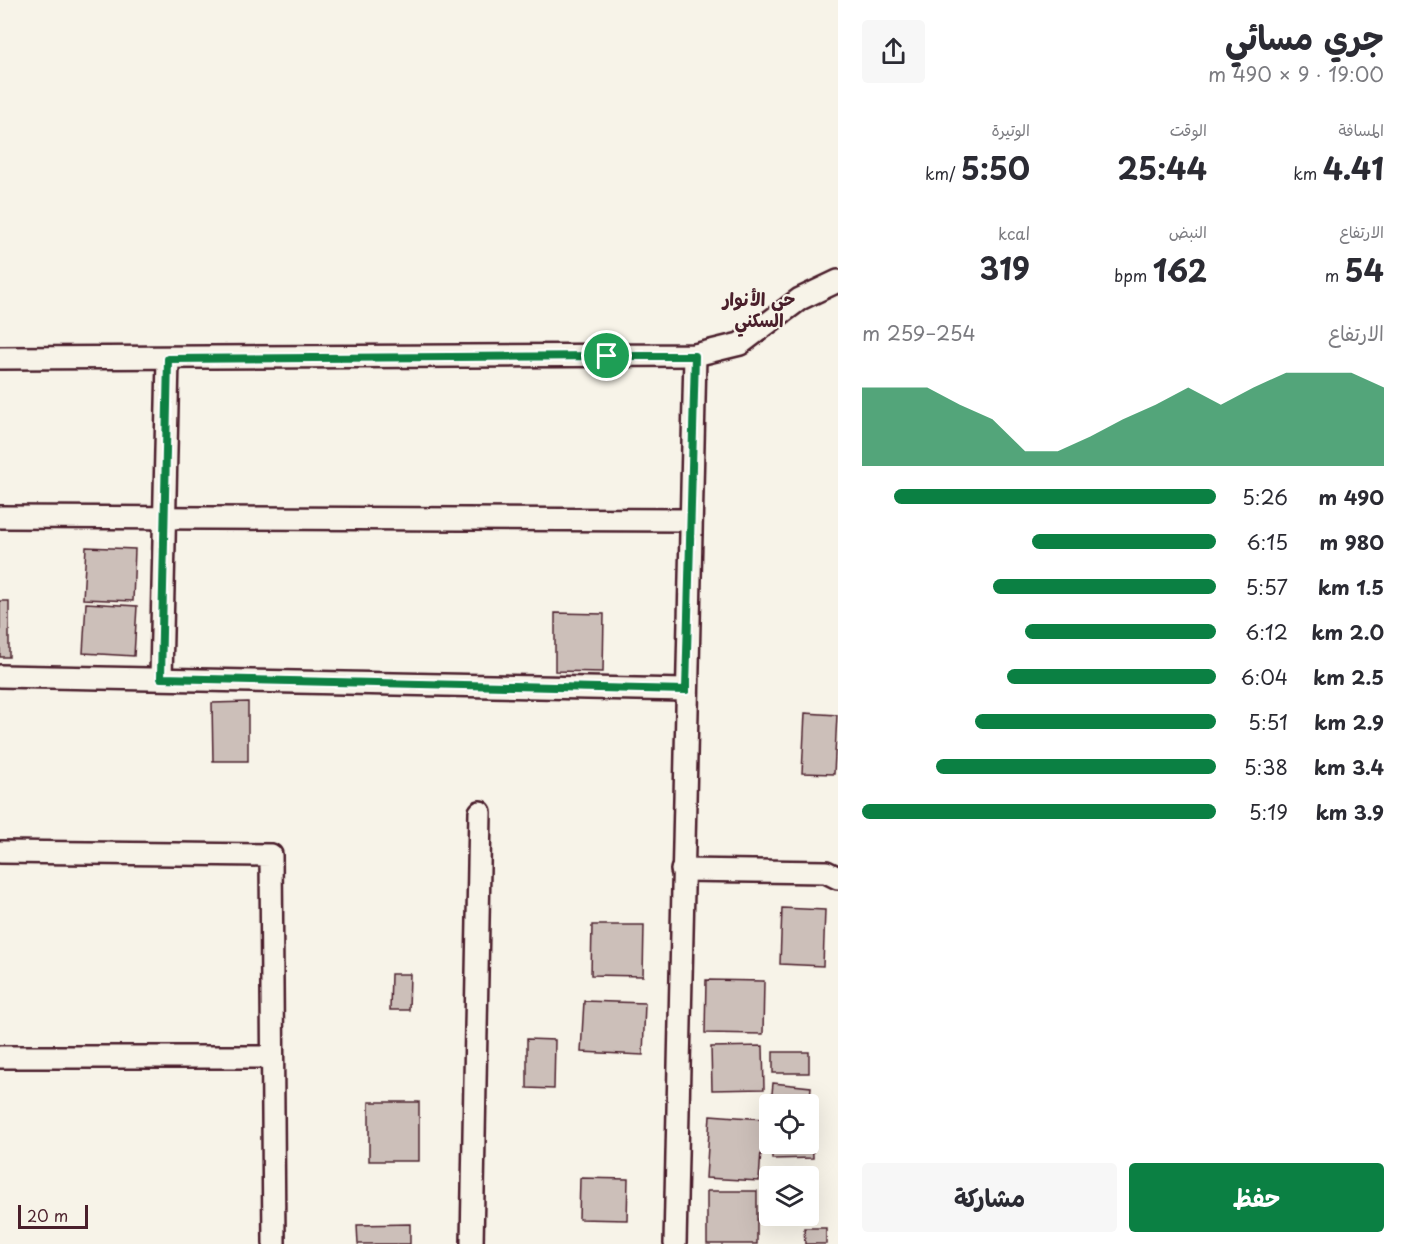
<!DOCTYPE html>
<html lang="ar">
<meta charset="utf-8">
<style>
:root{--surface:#fff;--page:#f7f7f7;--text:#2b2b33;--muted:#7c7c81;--accent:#0b8043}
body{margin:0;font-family:"Playpen Sans","Playpen Sans Arabic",sans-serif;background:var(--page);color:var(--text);direction:rtl;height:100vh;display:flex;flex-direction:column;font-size:22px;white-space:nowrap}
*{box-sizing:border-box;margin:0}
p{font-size:20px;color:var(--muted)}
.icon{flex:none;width:33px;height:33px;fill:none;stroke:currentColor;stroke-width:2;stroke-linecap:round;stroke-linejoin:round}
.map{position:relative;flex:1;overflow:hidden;direction:ltr}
.panel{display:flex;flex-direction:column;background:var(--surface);width:570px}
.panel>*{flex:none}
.controls{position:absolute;left:759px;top:1094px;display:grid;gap:12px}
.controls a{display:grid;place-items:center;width:60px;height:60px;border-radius:6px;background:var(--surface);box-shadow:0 6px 24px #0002;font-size:30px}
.scale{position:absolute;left:18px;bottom:15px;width:70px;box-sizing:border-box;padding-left:6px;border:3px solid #4a1f2b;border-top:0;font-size:16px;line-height:21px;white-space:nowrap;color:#4a1f2b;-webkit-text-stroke:4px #f7f3e8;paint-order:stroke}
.pin{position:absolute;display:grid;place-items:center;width:51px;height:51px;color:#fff;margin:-26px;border:3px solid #fff;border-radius:50%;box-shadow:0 2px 6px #0007}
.round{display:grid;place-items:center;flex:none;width:63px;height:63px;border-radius:6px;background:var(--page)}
.summary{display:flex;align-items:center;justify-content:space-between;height:102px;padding:0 24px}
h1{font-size:33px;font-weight:700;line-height:45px}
.figures{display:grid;grid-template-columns:repeat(3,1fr);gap:9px;height:102px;padding:6px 24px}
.figures div{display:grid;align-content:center}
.figures b{font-size:30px;font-weight:700}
.figures small{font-size:16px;font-weight:400}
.figures p{font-size:16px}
.chart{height:168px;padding:12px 24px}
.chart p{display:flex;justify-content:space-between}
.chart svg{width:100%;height:108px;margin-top:6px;fill:var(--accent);opacity:.7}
.primary-button{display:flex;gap:12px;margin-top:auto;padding:12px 24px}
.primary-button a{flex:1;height:69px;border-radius:6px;background:var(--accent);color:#fff;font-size:24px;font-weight:700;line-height:69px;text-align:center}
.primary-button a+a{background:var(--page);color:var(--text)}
ul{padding:0 24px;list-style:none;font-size:20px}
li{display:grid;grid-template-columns:96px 72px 1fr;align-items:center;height:45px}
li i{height:15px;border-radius:8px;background:var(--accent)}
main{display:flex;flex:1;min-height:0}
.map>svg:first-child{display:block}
.building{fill:#ccbfb9;stroke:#4a1f2b;stroke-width:1.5}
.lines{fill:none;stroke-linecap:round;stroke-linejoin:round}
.minor-casing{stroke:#4a1f2b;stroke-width:26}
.minor{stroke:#f7f3e8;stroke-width:21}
.route-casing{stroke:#fff;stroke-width:12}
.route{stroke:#0b8043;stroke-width:8}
.labels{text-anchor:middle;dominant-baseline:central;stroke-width:4.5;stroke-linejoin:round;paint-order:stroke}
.neighbourhood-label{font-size:18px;font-weight:bold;fill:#4a1f2b;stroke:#f7f3e8}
</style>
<main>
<section class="panel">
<div class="summary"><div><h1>جري مسائي</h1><p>19:00 · 9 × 490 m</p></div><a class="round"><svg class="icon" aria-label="share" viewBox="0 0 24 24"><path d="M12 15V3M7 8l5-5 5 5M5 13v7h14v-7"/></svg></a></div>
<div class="figures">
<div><p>المسافة</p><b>4.41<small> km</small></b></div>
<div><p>الوقت</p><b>25:44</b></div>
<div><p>الوتيرة</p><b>5:50<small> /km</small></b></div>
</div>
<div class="figures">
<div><p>الارتفاع</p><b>54<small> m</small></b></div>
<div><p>النبض</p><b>162<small> bpm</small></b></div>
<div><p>kcal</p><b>319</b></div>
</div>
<div class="chart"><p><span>الارتفاع</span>254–259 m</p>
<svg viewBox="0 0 160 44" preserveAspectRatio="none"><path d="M0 44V12L10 12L20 12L30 19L40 25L50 38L60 38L70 32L80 25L90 19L100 12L110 19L120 12L130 6L140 6L150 6L160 12V44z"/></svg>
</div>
<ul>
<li><b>490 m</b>5:26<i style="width:91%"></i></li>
<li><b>980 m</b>6:15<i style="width:52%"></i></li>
<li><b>1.5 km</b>5:57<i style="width:63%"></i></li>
<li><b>2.0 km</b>6:12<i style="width:54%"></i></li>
<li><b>2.5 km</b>6:04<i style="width:59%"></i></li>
<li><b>2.9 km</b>5:51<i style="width:68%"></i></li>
<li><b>3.4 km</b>5:38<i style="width:79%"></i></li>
<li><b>3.9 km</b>5:19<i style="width:100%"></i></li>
</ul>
<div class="primary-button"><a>حفظ</a><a>مشاركة</a></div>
</section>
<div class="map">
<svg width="838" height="1244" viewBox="0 0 838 1244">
<rect width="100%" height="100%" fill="#f7f3e8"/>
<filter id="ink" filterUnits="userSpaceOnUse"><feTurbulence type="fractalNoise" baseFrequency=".0167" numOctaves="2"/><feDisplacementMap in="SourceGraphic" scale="12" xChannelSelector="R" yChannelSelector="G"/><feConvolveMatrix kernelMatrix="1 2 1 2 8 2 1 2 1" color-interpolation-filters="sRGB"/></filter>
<g filter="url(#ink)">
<g class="building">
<polygon points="86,547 135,549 133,601 83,599"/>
<rect x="0" y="601" width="9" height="56"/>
<polygon points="86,603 137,606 134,656 83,653"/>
<polygon points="555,613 604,614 603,672 555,671"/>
<polygon points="248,702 248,761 213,761 212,703"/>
<polygon points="805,713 837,715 834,774 802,773"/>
<polygon points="782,908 825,910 823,966 780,964"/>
<polygon points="592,925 644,925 643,976 591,975"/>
<polygon points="391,974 410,974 409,1010 390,1010"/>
<polygon points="706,980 764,981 763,1034 705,1033"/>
<polygon points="584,1001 645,1003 643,1055 581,1052"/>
<polygon points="527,1039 555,1040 554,1089 527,1088"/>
<polygon points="763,1046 764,1089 712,1090 711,1047"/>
<rect x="773" y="1052" width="36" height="21"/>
<polygon points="773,1083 811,1087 809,1109 808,1104 771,1104"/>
<rect x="369" y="1102" width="50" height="59"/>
<polygon points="710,1115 763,1119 759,1181 706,1178"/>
<polygon points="808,1124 812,1124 813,1158 772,1159 772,1143 808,1143"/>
<polygon points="580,1178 628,1179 627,1220 579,1219"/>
<rect x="707" y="1191" width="50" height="53"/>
<polygon points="410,1224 410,1244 358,1244 357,1225"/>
<polygon points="804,1228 826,1228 826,1244 805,1244"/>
</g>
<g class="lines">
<g class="minor-casing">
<g id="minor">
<polyline points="0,358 695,355 740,344 800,299 838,281"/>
<polyline points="0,517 690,520"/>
<polyline points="0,676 686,690"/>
<polyline points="161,678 168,359"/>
<polyline points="0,852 271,855 274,1244"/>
<polyline points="682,870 826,872 838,878"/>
<polyline points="0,1057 272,1057"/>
<polyline points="472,1244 480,812"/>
<polyline points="675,1244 695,355"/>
</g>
</g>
<use href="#minor" class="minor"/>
</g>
</g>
<g class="lines" filter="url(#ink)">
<g class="route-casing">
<polygon id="route" points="607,356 695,356 686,690 161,678 168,359"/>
</g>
<use href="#route" class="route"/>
</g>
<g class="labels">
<g class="neighbourhood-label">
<text x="759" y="298">حي الأنوار<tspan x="759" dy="21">السكني</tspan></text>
</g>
</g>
</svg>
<div class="controls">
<a><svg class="icon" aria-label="locate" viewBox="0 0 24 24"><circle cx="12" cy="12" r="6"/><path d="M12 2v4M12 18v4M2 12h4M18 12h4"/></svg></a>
<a><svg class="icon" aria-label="layers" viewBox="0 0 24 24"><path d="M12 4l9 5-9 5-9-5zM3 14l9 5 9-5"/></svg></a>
</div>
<div class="scale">20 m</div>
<div class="pin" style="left:607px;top:356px;background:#1e9e55"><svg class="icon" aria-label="arrive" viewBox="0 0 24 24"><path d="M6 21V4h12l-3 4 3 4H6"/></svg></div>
</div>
</main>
